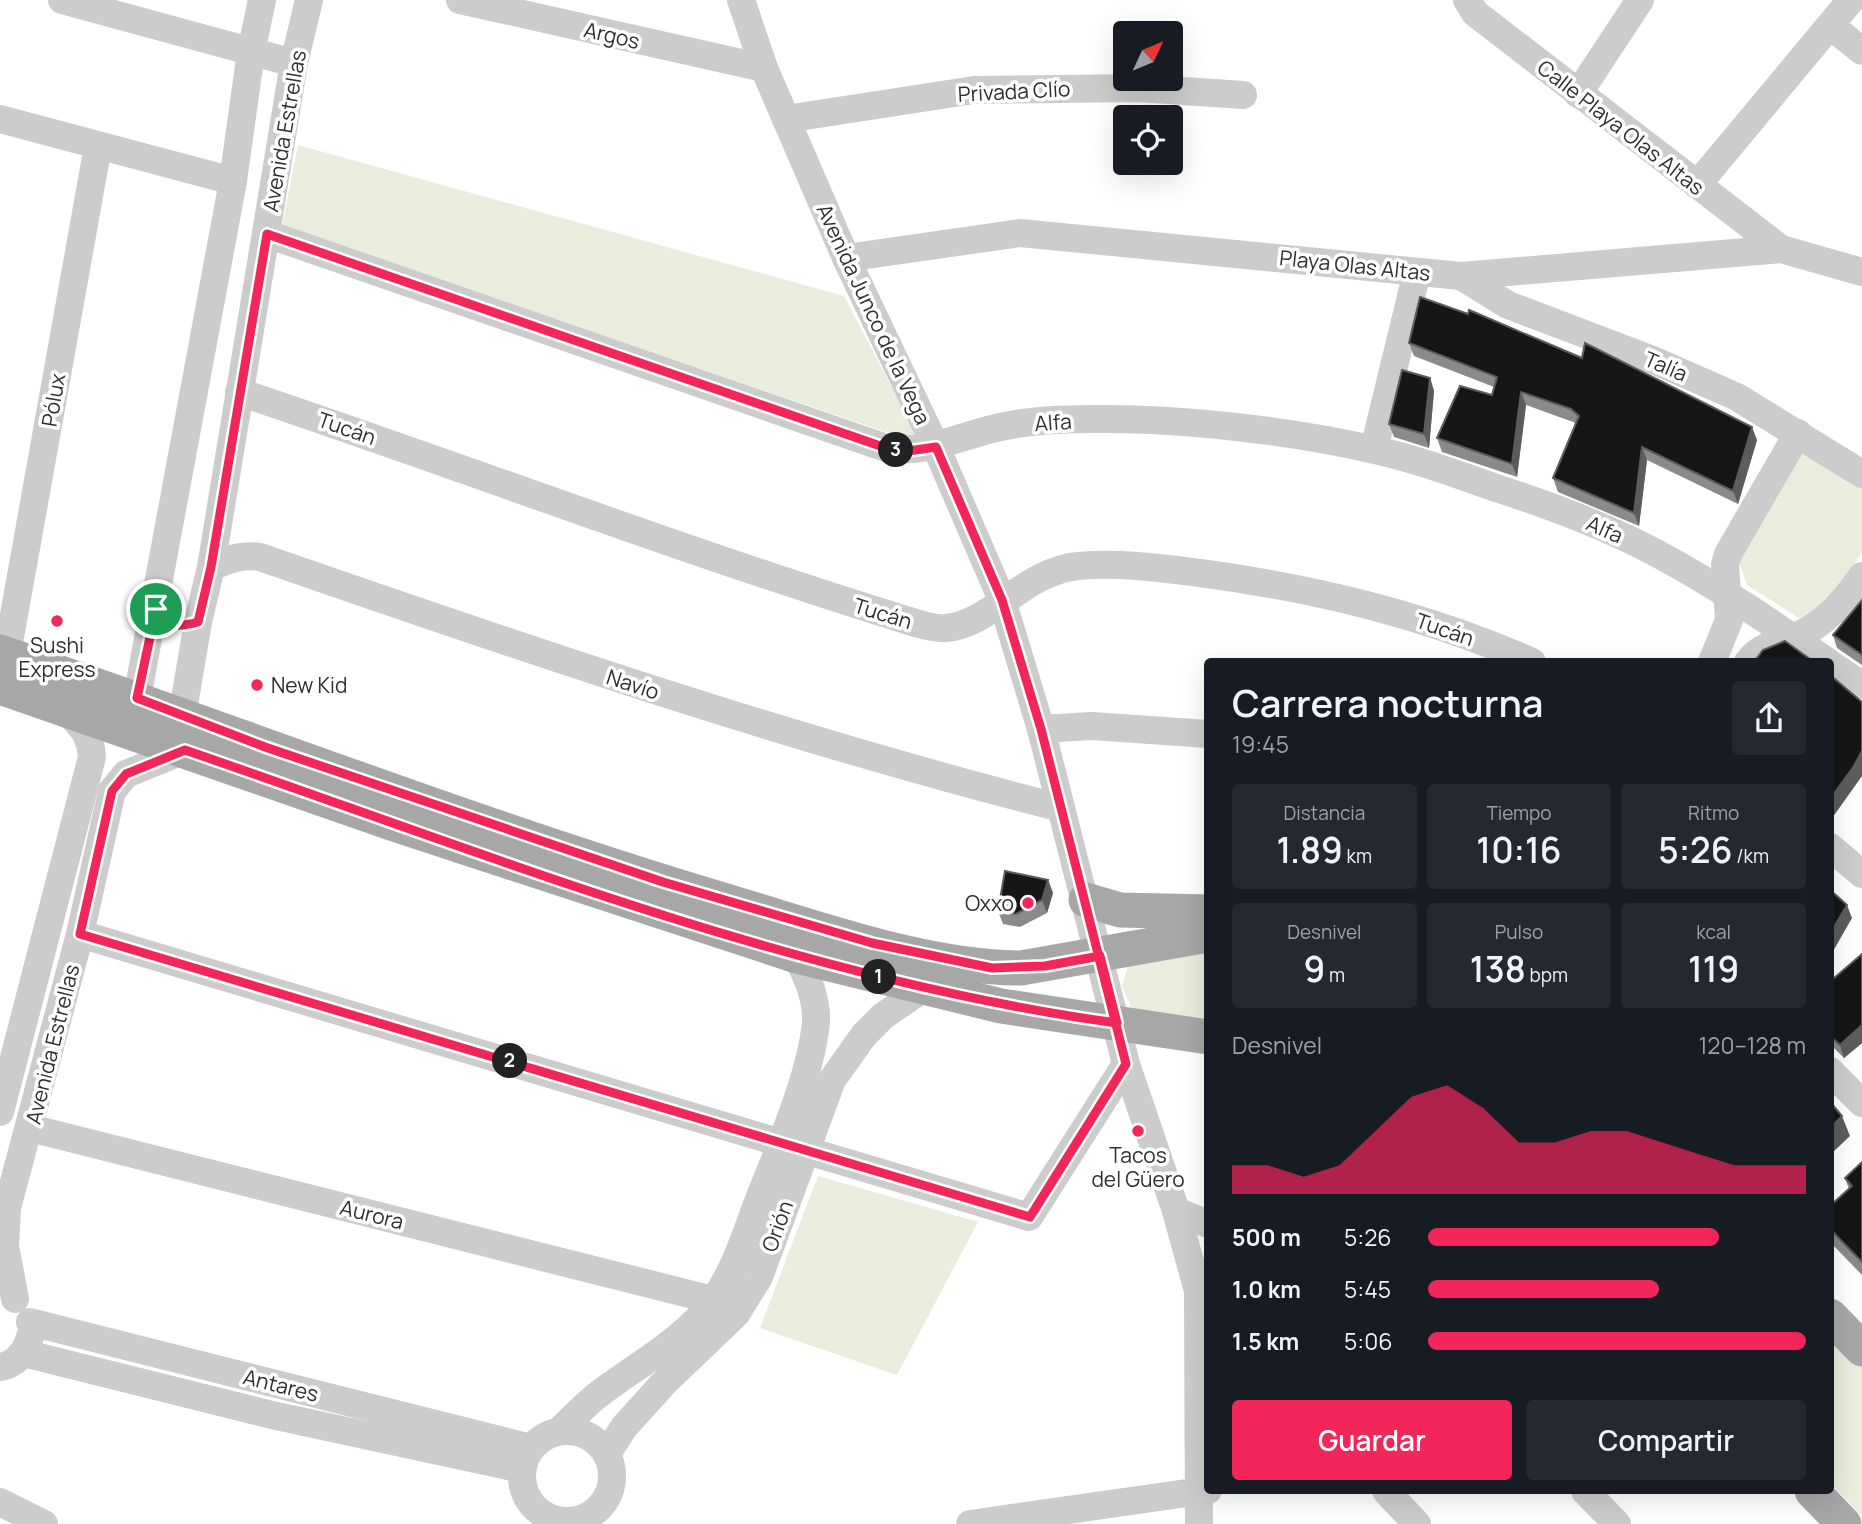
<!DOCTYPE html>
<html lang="es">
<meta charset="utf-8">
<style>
:root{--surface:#171b24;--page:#242831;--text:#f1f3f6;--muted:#9ea1a6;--accent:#f22659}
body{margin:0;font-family:Manrope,sans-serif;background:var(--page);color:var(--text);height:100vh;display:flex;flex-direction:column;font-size:26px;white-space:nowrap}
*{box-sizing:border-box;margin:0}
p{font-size:23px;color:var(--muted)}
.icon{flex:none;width:38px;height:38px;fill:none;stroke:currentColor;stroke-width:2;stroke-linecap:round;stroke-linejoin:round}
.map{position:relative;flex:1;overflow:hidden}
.details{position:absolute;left:1204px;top:658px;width:630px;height:836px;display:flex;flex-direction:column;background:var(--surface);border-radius:7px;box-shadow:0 7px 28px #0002}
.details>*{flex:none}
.needle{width:46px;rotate:46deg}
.tools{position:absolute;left:1113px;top:21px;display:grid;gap:14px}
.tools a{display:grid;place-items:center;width:70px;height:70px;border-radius:7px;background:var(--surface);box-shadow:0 7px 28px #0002;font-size:35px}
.pin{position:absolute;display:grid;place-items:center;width:60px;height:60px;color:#fff;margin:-30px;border:4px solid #fff;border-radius:50%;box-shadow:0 2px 7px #0007}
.km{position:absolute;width:35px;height:35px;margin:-18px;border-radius:50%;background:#222;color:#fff;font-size:19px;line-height:35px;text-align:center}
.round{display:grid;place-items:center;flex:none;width:74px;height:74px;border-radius:7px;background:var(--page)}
.summary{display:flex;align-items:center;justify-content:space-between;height:119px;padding:0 28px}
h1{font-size:38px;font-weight:600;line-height:52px}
.figures{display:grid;grid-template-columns:repeat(3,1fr);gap:10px;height:119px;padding:7px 28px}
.figures div{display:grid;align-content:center;border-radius:7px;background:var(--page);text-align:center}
.figures b{font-size:35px;font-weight:600}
.figures small{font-size:19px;font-weight:400}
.figures p{font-size:19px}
.chart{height:196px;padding:14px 28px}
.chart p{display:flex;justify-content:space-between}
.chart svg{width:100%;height:126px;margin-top:7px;fill:var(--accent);opacity:.7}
.button{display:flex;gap:14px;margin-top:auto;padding:14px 28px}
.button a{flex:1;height:80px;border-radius:7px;background:var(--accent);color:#fff;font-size:28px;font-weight:600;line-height:80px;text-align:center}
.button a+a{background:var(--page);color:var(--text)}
ul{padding:0 28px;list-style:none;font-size:23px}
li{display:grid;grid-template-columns:112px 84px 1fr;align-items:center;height:52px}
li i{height:18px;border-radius:9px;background:var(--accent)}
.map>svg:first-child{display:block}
.green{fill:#e9eddc}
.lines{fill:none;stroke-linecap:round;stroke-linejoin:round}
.minor{stroke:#ccc;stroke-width:28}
.major{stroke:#a7a7a7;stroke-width:35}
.wall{fill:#8a8a8a}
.shaded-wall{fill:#5c5c5c}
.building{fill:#161616;stroke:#5c5c5c;stroke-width:2}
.route-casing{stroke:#fff;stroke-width:14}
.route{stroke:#f22659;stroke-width:9}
.poi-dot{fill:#f22659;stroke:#fff;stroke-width:2.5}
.labels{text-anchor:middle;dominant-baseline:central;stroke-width:7;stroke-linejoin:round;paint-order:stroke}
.street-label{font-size:21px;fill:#2f2f2f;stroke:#fff}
.poi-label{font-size:21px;fill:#2f2f2f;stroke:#fff}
</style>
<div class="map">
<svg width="1862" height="1524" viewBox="0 0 1862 1524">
<rect width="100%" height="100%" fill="#fff"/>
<g class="green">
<polygon points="298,145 844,296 921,444 282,226"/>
<polygon points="1803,445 1862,485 1862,552 1830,606 1799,618 1747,585 1737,556"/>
<polygon points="1207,946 1207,1027 1134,1014 1122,986 1128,966"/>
<polygon points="818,1176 978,1222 897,1375 760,1328"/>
<polygon points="1830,1325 1862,1358 1862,1516 1831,1484"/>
</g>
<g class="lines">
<g class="minor">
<polyline points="62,0 294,63"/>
<polyline points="460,0 764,68"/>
<polyline points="741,0 764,68 846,258 936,447 1002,600 1041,729 1126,1064 1176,1211 1198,1291 1199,1524"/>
<polyline points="1467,0 1475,13 1781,249"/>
<polyline points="1831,26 1862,51"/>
<polyline points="1578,94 1640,0"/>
<polyline points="0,119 233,181"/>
<polyline points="786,119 974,90 1139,88 1243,95"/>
<polyline points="1697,185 1851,0"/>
<path d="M267,234L889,449C930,453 957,437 996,428C1029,420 1063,419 1096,419C1181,418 1292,431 1375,450C1416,459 1456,474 1496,488C1552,506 1606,526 1658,554C1716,585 1773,624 1828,662"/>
<polyline points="846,258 1020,233 1461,276 1781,249 1862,272"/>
<polyline points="1461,276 1508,305 1653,360 1737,397 1862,474"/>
<path d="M239,392C466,468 690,554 919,624C927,626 937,629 945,628C991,625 1024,571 1078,566C1118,562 1160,568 1200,573C1313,588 1427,615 1532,662"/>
<polyline points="1374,449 1417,272"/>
<path d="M211,567C228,560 241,554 260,557C525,649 789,739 1061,808"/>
<polyline points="7,654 98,146"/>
<polyline points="1712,662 1729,620 1725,565 1728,554 1798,433"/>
<path d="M1748,662C1762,644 1776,645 1795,637C1825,624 1844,602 1862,576"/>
<polyline points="1830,664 1862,685"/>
<polyline points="137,698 233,181 251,52 262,0"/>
<polyline points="182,717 198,622 211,567 294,63 309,0"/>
<polyline points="1041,729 1092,726 1208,734"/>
<polyline points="1830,847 1862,874"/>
<polyline points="80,934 1029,1217 1126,1064"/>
<polyline points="1830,1071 1862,1103"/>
<path d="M0,1112L92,757C91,735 80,724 65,710"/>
<polyline points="30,1128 713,1300"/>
<polyline points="1176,1211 1208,1224"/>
<polyline points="15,1299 5,1246 7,1208 80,934 112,791 126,774 185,750"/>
<polyline points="30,1322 531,1448"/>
<polyline points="23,1353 272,1415 522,1469"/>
<path d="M0,1367C16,1365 26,1351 30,1337"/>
<circle cx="567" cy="1476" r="45"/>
<path d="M559,1431C571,1420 582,1408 594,1398C634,1366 682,1343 713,1301C735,1271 746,1233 759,1199C779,1148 811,1076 816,1022C817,998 807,977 797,956"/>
<polyline points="607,1454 624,1427 663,1384 736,1314 759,1277 832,1080 864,1035 883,1016 924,988"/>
<polyline points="1386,1491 1417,1524"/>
<polyline points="1585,1491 1617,1524"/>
<polyline points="0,1502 44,1524"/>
<polyline points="970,1524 1208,1490"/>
</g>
<g class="major">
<path d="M0,652C241,734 478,827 723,900C814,927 926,968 1021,968L1208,935"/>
<polyline points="0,687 394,824 797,956 1001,1006 1208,1037"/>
<polyline points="1086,900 1120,910 1208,912"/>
<polyline points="1830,1316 1862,1349"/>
<polyline points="1812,1491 1844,1524"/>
</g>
</g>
<g class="wall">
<polygon points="1409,343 1757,440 1738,504 1647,460 1639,526 1558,492 1553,478 1576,423 1526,405 1517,477 1442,452 1437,438 1492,395 1494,387 1414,356"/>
<polygon points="1430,378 1434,391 1429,448 1394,437 1389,424"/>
<polygon points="1862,600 1862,665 1837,648 1833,635"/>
<polygon points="1048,880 1053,893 1047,913 1020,927 1003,924 998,911"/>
<polygon points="1862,954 1862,1043 1844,1058 1830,1044 1830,975 1833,979"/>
<polygon points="1862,1162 1862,1275 1830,1242 1830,1206 1849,1189 1845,1178"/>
</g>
<g class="shaded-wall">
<polygon points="1430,378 1434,391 1429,448 1424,434"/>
<polygon points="1521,392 1526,405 1517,477 1512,464"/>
<polygon points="1752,427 1757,440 1738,504 1733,491"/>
<polygon points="1642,447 1647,460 1639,526 1634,513"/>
<polygon points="1862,751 1862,776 1830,821 1830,799"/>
<polygon points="1048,880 1053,893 1047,913 1042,900"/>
<polygon points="1847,905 1852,918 1832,953 1830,948 1830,934"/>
<polygon points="1862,1025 1862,1043 1844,1058 1840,1045"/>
<polygon points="1842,1116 1850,1136 1830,1155 1830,1128"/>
</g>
<g class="building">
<polygon points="1420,297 1468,314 1469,310 1582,358 1585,343 1752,427 1733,491 1642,447 1634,513 1553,478 1579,416 1571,409 1521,392 1512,464 1437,438 1460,386 1492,395 1497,377 1409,343"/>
<polygon points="1402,370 1430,378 1424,434 1389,424"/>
<polygon points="1862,600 1862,655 1833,635"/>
<polygon points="1785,641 1814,662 1754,662 1763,650"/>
<polygon points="1830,675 1862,702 1862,751 1854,766 1830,799"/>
<polygon points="1005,871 1048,880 1042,900 1016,914 998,911"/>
<polygon points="1830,890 1847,905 1830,934"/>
<polygon points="1862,954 1862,1025 1840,1045 1830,1036 1830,975 1833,979"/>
<polygon points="1830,1102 1842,1116 1830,1128"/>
<polygon points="1862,1162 1862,1262 1830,1229 1830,1206 1852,1186 1845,1178"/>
</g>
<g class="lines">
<g class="route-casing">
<path id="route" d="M156,609L137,698L265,747L663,882L872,943L992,968L1045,966L1100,956L1117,1023C795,979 491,855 185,750L126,774L112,791L80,934L1030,1217L1126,1064L1041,729L1002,600L936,447L908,451L889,449L267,234L211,567L198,622C180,627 164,629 156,609"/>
</g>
<use href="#route" class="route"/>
</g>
<g class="poi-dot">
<circle cx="57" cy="621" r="7"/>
<circle cx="257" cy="685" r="7"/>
<circle cx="1028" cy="903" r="7"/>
<circle cx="1138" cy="1131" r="7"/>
</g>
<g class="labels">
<g class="street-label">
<text transform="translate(612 35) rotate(13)">Argos</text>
<text transform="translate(1014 91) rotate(-3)">Privada Clío</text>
<text transform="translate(1621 127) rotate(38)">Calle Playa Olas Altas</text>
<text transform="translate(284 131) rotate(-80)">Avenida Estrellas</text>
<text transform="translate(1355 265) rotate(6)">Playa Olas Altas</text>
<text transform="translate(874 314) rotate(65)">Avenida Junco de la Vega</text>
<text transform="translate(1666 366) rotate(23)">Talía</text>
<text transform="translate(53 400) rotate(-80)">Pólux</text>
<text transform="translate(1053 422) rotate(-4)">Alfa</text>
<text transform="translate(347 428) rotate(19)">Tucán</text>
<text transform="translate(1605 529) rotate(24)">Alfa</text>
<text transform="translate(883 613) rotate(17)">Tucán</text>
<text transform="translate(1445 629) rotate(19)">Tucán</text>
<text transform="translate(633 684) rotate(18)">Navío</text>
<text transform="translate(52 1044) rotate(-76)">Avenida Estrellas</text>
<text transform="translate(372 1214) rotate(14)">Aurora</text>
<text transform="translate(777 1226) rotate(-70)">Orión</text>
<text transform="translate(281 1385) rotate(14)">Antares</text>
</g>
<g class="poi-label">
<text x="57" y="645">Sushi<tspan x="57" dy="24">Express</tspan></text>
<text x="271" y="685" text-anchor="start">New Kid</text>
<text x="1014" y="903" text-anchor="end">Oxxo</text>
<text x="1138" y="1155">Tacos<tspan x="1138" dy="24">del Güero</tspan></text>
</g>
</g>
</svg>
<div class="tools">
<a><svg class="needle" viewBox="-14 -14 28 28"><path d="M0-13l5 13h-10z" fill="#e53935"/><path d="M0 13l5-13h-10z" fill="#9ea1a6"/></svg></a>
<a><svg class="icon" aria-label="locate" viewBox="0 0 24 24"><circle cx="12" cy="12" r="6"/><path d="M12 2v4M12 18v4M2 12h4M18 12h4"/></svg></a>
</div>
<div class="pin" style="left:156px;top:609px;background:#1e9e55"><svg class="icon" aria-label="arrive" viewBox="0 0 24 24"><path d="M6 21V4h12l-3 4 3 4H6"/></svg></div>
<b class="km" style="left:879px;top:977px">1</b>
<b class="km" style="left:510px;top:1061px">2</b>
<b class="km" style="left:896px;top:450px">3</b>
<section class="details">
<div class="summary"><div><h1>Carrera nocturna</h1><p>19:45</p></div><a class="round"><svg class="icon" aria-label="share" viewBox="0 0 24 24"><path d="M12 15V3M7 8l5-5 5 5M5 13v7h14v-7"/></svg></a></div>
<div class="figures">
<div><p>Distancia</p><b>1.89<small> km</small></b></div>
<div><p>Tiempo</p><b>10:16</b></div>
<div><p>Ritmo</p><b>5:26<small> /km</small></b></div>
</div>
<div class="figures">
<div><p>Desnivel</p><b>9<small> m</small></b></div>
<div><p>Pulso</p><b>138<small> bpm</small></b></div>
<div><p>kcal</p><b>119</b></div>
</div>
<div class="chart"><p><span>Desnivel</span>120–128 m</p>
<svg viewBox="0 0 160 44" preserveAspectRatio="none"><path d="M0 44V34L10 34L20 38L30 34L40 22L50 10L60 6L70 14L80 26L90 26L100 22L110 22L120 26L130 30L140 34L150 34L160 34V44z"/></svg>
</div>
<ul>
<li><b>500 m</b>5:26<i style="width:77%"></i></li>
<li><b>1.0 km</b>5:45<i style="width:61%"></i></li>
<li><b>1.5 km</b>5:06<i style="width:100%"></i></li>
</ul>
<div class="button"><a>Guardar</a><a>Compartir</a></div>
</section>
</div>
